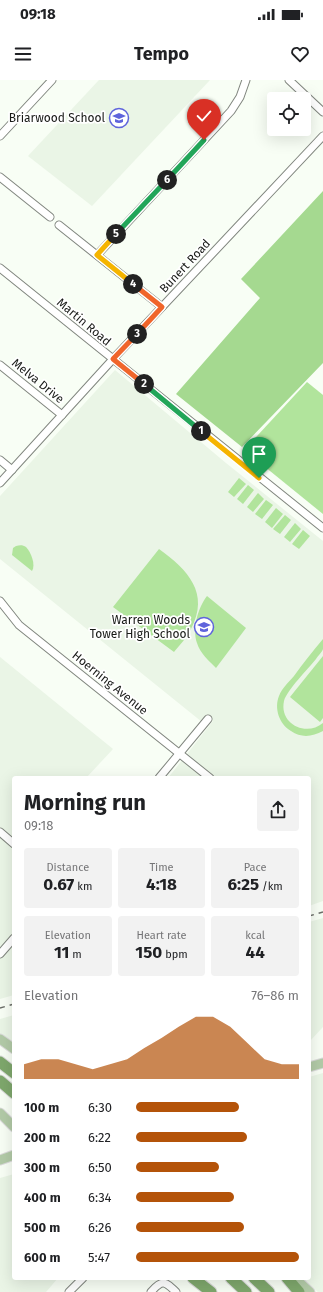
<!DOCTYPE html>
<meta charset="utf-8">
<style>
:root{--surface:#fff;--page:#f2f2f2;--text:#202124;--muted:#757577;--accent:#b45309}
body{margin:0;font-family:"Fira Sans",sans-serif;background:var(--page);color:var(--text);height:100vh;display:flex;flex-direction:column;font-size:15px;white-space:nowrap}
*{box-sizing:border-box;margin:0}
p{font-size:13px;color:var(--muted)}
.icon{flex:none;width:22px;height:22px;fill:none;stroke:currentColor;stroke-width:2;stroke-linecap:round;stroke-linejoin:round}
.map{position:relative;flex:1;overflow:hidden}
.panel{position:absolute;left:12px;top:696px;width:299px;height:504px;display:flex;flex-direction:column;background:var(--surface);border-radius:4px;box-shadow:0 4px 16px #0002}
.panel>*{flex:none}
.tools{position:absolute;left:267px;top:12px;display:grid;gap:8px}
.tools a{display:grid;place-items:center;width:44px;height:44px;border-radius:4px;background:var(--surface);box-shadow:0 4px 16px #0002;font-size:20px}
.pin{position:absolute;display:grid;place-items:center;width:34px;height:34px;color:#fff;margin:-41px -17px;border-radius:50% 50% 50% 0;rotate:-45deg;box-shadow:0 0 4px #0007}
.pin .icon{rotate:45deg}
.km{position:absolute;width:20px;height:20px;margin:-10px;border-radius:50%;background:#222;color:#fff;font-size:11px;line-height:20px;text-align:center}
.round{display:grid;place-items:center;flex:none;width:42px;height:42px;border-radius:4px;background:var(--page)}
.summary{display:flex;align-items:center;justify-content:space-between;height:68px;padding:0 12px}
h1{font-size:22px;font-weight:700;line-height:30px}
.metrics{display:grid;grid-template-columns:repeat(3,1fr);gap:6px;height:68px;padding:4px 12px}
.metrics div{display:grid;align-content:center;border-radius:4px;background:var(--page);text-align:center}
.metrics b{font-size:17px;font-weight:700}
.metrics small{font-size:11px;font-weight:400}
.metrics p{font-size:11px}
.chart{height:112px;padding:8px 12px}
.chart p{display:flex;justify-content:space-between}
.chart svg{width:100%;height:72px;margin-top:4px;fill:var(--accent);opacity:.7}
ul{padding:0 12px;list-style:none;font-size:13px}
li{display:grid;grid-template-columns:64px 48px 1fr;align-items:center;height:30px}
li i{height:10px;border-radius:5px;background:var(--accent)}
.status{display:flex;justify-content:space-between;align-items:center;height:28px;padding:0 20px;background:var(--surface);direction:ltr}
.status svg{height:11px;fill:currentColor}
header{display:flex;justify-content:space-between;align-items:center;height:52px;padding:0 12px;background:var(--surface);font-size:18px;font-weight:700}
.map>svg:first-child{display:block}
.built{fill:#eaf5e6}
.green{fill:#b1e49c}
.forest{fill:#a5d990}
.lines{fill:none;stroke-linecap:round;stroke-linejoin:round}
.minor-casing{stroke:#81867f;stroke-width:9}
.major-casing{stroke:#dadada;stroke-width:11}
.highway-casing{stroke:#dadada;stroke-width:13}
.minor{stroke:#fff;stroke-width:7}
.major{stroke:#b2caa7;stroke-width:9}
.highway{stroke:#7ea76c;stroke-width:11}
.rail{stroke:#6b6e69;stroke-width:1.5;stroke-dasharray:5 5;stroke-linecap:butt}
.split-1-casing{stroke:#fff;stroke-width:8}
.split-2-casing{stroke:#fff;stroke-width:8}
.split-3-casing{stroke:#fff;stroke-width:8}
.split-4-casing{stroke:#fff;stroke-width:8}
.split-5-casing{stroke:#fff;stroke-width:8}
.split-6-casing{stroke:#fff;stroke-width:8}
.split-7-casing{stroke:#fff;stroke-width:8}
.split-1{stroke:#f5b400;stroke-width:5}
.split-2{stroke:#22a559;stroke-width:5}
.split-3{stroke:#f0652b;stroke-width:5}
.split-4{stroke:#f0652b;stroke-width:5}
.split-5{stroke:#f5b400;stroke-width:5}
.split-6{stroke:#22a559;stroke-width:5}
.split-7{stroke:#22a559;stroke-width:5}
.labels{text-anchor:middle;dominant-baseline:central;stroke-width:3.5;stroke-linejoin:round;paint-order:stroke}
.poi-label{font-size:12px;fill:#181a17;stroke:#fff;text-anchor:end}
.street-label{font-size:12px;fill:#181a17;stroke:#fff}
</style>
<div class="status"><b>09:18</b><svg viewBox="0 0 49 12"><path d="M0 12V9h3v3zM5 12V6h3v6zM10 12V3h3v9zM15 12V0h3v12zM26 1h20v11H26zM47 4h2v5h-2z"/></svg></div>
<header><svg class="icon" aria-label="menu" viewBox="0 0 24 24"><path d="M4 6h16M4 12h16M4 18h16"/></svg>Tempo<svg class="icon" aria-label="heart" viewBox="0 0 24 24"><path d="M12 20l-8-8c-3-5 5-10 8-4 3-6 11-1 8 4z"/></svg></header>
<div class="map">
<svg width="323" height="1212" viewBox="0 0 323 1212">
<rect width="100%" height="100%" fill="#f8fef5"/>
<g class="built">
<polygon points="99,0 210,0 92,126 28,76"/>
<polygon points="115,290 226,383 323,461 323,821 309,826 309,698 168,698 213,641 207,636 202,642 0,479 0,416"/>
<polygon points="0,577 113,669 86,698 14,698 14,915 0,919"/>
<polygon points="323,838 323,947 309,962 309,842"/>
<polygon points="14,935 14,963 0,954 0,939"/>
<polygon points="323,993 323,1212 318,1212 302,1198 309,1198 309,997"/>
<polygon points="14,1094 14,1198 58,1198 46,1212 0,1212 0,1098"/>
</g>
<g class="green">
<polygon points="307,302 323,315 323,434 244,370"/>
<polygon points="239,398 246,404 234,417 228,412"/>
<polygon points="248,405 254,410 243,424 237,419"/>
<polygon points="258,413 264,419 253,432 247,427"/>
<polygon points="266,420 273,425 262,439 255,434"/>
<polygon points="276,428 283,434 272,448 265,442"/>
<polygon points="285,435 291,440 280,454 273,449"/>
<polygon points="295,443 301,449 290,462 284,457"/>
<polygon points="303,450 310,456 299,469 292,464"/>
<path d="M16,466C20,465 23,465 26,467C31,472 36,485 32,491L12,475L13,468Z"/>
<path d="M159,469C188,490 210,513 191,549C187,557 180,565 174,572L113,527Z"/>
<path d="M207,516L246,548L216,588C209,581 200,573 197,563C192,548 198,528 207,516Z"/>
<path d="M323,559C323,562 323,566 323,569C322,572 318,576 316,579C308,589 287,610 284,621C279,644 306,657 323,643V651C312,657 301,658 291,651C279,644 274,628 279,616C282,608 289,602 294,596C303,583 313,571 323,559Z"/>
<polygon points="323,576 323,638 320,642 290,617"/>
</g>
<polygon class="forest" points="323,111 323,283 242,367 176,314 260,218 241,199"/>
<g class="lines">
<g class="minor-casing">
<g id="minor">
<polyline points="289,0 323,32"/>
<polyline points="0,56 52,0"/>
<polyline points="0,97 50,137"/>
<polyline points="59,145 162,227"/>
<polyline points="97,175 231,31 240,17 246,0"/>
<polyline points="0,188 323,448"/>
<polyline points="0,285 62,335"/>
<polyline points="0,380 12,390"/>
<polyline points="0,403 113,279 323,56"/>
<polyline points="0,521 19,545 210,698"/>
<polyline points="159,698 208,639"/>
<polyline points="0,752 14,764"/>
<polyline points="0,874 14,858"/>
<polyline points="69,1212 83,1198"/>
<path d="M151,1212C162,1199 165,1201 176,1212"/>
</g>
</g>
<g class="major-casing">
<g id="major">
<polyline points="0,959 14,969"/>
<polyline points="309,987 323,983"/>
<polyline points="0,1033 14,1047"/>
<polyline points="0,1080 14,1075"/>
<polyline points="295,1198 310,1212"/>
</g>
</g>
<g class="highway-casing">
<g id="highway">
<polyline points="0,982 14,993"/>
<polyline points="0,1001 14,1013"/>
<polyline points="193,1198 211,1212"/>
<polyline points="231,1198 246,1212"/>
<polyline points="254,1198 269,1212"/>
<polyline points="287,1198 299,1212"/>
</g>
</g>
<use href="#minor" class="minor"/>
<use href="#major" class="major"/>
<use href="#highway" class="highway"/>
<g class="rail">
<polyline points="309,836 323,832"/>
<polyline points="0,928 14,924"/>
</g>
</g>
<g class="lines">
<g class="split-1-casing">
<polyline id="split-1" points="201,351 259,398"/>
</g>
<g class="split-2-casing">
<polyline id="split-2" points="144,304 201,351"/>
</g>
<g class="split-3-casing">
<polyline id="split-3" points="137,254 113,279 144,304"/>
</g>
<g class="split-4-casing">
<polyline id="split-4" points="133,204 162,227 137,254"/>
</g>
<g class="split-5-casing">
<polyline id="split-5" points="116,154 97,175 133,204"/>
</g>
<g class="split-6-casing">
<polyline id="split-6" points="116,154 167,100"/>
</g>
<g class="split-7-casing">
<polyline id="split-7" points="167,100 204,60"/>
</g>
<use href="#split-1" class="split-1"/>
<use href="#split-2" class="split-2"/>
<use href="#split-3" class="split-3"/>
<use href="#split-4" class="split-4"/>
<use href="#split-5" class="split-5"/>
<use href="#split-6" class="split-6"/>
<use href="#split-7" class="split-7"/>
</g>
<defs>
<g id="school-ring" transform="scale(1)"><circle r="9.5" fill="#fff" stroke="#5f64dc" stroke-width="1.5"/><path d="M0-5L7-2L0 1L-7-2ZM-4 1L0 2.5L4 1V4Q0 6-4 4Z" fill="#5f64dc"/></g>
</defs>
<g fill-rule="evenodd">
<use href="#school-ring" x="119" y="38"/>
<use href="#school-ring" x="204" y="547"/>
</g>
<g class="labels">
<g class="poi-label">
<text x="105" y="38">Briarwood School</text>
<text x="190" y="540">Warren Woods<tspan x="190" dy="14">Tower High School</tspan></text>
</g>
<g class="street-label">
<text transform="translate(185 186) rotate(-47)">Bunert Road</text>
<text transform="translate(84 242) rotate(40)">Martin Road</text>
<text transform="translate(38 301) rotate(39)">Melva Drive</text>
<text transform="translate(110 603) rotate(39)">Hoerning Avenue</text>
</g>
</g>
</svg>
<div class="tools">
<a><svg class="icon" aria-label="locate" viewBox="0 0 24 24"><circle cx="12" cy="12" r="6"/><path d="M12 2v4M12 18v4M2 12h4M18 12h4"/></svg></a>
</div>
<div class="pin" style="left:259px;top:398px;background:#1e9e55"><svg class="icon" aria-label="arrive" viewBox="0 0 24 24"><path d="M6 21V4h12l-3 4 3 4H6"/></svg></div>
<div class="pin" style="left:204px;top:60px;background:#d93025"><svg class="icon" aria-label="check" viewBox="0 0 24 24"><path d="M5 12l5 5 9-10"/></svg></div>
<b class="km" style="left:201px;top:351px">1</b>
<b class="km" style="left:144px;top:304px">2</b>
<b class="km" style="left:137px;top:254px">3</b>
<b class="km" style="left:133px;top:204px">4</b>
<b class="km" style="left:116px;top:154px">5</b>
<b class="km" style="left:167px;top:100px">6</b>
<section class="panel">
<div class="summary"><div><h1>Morning run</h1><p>09:18</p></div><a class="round"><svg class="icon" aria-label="share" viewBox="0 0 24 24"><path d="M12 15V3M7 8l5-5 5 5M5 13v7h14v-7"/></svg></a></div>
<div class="metrics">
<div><p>Distance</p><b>0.67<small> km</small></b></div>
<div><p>Time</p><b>4:18</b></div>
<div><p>Pace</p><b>6:25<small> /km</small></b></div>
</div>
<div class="metrics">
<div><p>Elevation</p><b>11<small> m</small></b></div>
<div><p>Heart rate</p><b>150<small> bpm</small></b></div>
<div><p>kcal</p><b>44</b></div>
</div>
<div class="chart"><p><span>Elevation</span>76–86 m</p>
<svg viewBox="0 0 160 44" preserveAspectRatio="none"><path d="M0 44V35L10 32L20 32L30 35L40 38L50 35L60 32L70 25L80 19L90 12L100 6L110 6L120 12L130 22L140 32L150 35L160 35V44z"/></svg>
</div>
<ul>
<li><b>100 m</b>6:30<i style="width:63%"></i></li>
<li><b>200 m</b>6:22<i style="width:68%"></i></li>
<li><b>300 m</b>6:50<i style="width:51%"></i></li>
<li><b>400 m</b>6:34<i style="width:60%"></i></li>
<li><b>500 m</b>6:26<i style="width:66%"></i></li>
<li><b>600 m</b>5:47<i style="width:100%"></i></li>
</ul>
</section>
</div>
